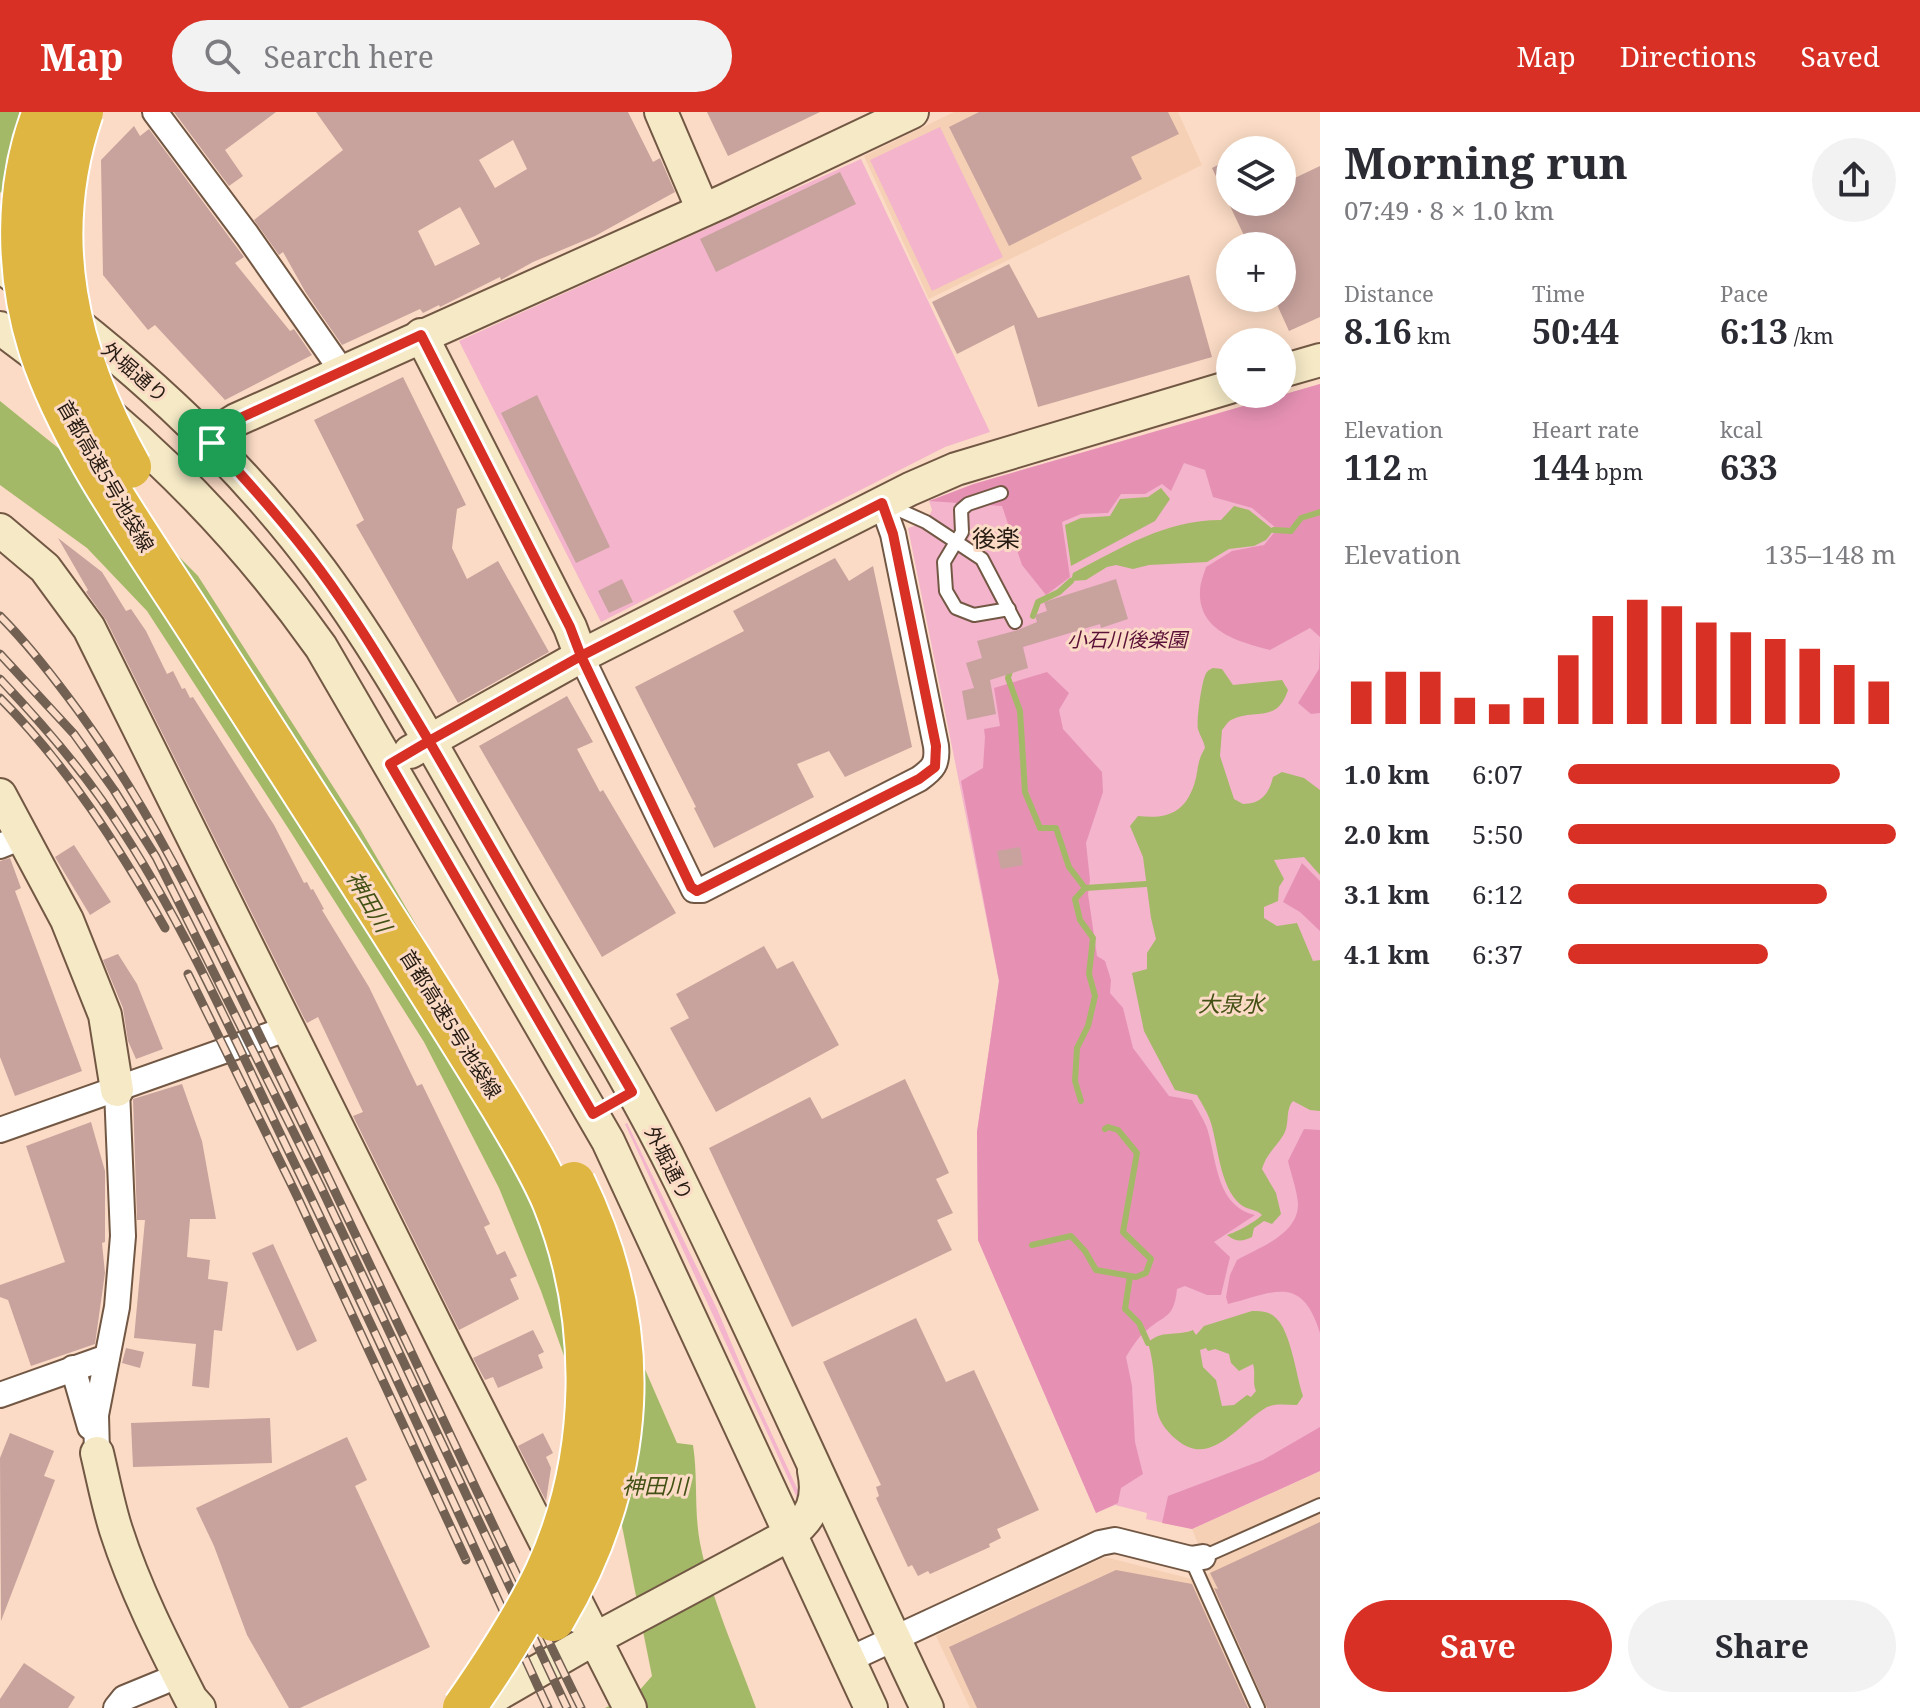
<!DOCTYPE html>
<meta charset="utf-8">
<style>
:root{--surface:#fff;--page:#f2f2f3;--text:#2b2b33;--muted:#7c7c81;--accent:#d93025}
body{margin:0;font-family:"Noto Serif","Noto Sans JP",serif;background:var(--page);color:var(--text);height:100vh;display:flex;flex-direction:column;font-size:30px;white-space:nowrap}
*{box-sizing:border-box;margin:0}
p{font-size:26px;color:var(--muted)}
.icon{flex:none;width:44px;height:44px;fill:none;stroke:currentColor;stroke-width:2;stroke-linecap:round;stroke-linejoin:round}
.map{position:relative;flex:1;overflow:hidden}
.drawer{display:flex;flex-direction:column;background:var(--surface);width:600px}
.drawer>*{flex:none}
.tools{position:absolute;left:1216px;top:24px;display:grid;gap:16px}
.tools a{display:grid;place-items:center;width:80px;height:80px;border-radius:50%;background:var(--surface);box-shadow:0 4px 20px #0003;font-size:40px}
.pin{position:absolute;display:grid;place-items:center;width:68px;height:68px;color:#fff;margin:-34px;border-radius:16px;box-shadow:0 4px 12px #0006}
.round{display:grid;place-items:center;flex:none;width:84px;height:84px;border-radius:42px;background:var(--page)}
.headline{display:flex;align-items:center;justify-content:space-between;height:136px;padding:0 24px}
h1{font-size:44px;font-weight:700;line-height:60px}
.stats{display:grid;grid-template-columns:repeat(3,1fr);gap:12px;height:136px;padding:8px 24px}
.stats div{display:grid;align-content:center}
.stats b{font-size:34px;font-weight:700}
.stats small{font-size:22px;font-weight:400}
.stats p{font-size:22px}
.chart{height:224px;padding:16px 24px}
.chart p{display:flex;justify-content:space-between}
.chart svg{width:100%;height:144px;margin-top:8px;stroke:var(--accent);stroke-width:6}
.cta{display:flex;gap:16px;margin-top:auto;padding:16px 24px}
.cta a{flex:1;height:92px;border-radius:48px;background:var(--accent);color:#fff;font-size:32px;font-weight:700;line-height:92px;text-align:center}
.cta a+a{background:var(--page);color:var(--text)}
ul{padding:0 24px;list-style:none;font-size:26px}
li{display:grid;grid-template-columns:128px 96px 1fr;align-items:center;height:60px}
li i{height:20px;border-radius:10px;background:var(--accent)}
header{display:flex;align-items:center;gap:48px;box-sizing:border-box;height:112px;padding:0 40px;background:var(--accent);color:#fff}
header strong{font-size:38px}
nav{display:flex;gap:44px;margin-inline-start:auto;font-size:28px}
.search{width:560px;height:72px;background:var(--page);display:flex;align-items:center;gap:20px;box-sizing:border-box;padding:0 28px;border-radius:44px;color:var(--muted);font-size:30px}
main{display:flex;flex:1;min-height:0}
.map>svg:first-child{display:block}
.built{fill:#f6d0b5}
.green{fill:#f3b4cc}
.forest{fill:#e691b4}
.water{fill:#a4b967;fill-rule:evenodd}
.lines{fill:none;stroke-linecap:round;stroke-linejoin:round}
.stream{stroke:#a4b967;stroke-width:6}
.building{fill:#c8a29d;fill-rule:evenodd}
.lane-casing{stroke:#725844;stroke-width:16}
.street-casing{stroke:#725844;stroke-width:28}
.secondary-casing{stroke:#725844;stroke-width:36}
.lane{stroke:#fff;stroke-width:12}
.street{stroke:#fff;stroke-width:24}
.secondary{stroke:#f5e9c6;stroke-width:32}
.rail-casing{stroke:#726053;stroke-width:9}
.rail{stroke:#fbdbc5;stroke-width:6;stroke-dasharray:18;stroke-linecap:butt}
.highway-bridge-casing{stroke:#fff;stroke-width:46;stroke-linecap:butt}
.highway-bridge{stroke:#dfb642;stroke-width:42}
.route-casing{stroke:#fff;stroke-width:16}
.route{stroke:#d93025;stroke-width:10}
.labels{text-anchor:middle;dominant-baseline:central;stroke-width:6;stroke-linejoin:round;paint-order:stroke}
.street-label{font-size:20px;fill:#261b13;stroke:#fbdbc5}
.park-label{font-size:20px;font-style:italic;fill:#5b1037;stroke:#fbdbc5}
.water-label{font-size:22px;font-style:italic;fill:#435114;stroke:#fbdbc5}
.quarter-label{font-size:24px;fill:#261b13;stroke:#fbdbc5}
</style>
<header>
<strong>Map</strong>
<div class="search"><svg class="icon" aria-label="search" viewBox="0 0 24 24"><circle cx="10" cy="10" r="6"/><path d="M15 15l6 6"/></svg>Search here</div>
<nav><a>Map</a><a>Directions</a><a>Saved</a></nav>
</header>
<main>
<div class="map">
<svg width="1320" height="1596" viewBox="0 0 1320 1596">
<rect width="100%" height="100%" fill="#fbdbc5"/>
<g class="built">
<polygon points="954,0 1178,0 1202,53 929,187 864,44"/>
<polygon points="1320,1359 1320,1596 970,1596 936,1524 1105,1445 1192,1467 1210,1461 1192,1417"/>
</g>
<g class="green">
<polygon points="940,15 1003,145 932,179 870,48"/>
<polygon points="861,47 990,320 945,335 601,510 459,229"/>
<polygon points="1320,272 1320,1359 1192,1417 1146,1407 1147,1401 1115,1393 1096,1401 978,1128 977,1020 999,869 908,416 926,410 932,398 929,389 973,372"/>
<polygon points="627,1011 717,1197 749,1273 803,1389 799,1390 625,1012"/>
</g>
<g class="forest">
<path d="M1320,272V525L1310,516L1270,538C1240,530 1198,520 1200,479C1200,471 1204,462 1206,455L1232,439L1264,433L1277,417L1252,396L1213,385L1205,358L1184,351L1171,379L1162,372L1145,382H1121L1108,401L1081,402L1062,410L1070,465L1046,483L1022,453L1002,394L929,389L974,372Z"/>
<polygon points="1320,532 1320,601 1311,602 1298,591 1319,557"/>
<path d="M1047,560L1069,581L1059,598L1063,617L1102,660L1103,680L1086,731L1090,768L1088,782L1097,844L1105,849L1111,868L1110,881L1123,896L1133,936L1169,984L1192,988C1197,997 1203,1006 1207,1016C1217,1048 1216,1094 1255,1103L1214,1130L1230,1145L1221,1183H1207L1185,1174L1177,1177C1174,1207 1165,1202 1147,1218C1138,1225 1132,1235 1126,1245L1132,1274L1135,1330L1143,1362L1121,1376L1118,1391L1096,1401L978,1128L977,1020L999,869L961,669L983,656L985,625L984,617L1000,614L994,576Z"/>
<polygon points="1302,751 1320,769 1320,819 1300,800 1283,790"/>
<path d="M1304,1017L1320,1018V1221C1302,1162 1275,1180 1228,1192L1226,1185L1230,1163L1237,1148C1259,1135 1298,1123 1298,1092C1297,1078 1291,1062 1288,1049Z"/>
<polygon points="1320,1315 1320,1359 1192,1417 1162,1411 1168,1384 1263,1348"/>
</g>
<g class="water">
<polygon points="0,0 84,0 0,81"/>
<path d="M0,289L125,390L198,464L359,715L468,902L601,1156L677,1331L693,1333C698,1365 694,1400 700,1431C711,1487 737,1543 756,1596H605L638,1580L652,1564L619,1399L541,1179L499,1076L424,930L290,719L147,499L87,436L0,373Z"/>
<polygon points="1161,376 1170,387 1155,409 1071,454 1065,413 1081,406 1110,404 1120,387 1148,385"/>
<path d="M1234,394L1249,398L1274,418L1266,428L1254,434L1229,437L1207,450L1149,453L1133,457L1116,453L1107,455L1086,468L1071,469L1073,461C1121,436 1165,408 1221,408Z"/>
<path d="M1213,556L1222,557L1233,573L1282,568L1288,578C1277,612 1255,596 1231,608C1227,610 1225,615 1222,618L1220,644L1234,687L1243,692C1261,692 1269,682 1273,665L1282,660L1304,666L1320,678V763L1304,745L1274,748L1284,767L1279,775L1278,789L1264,795V806L1277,814L1297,811L1313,849L1320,848V999L1310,998L1293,989C1285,998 1290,1011 1284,1022C1277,1034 1266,1042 1262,1057L1276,1081L1281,1102L1272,1112L1264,1109L1254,1116L1252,1125C1242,1130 1236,1130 1227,1123C1237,1120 1255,1110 1262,1103C1256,1097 1247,1098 1240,1092C1220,1075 1218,1034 1211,1011C1208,1001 1202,992 1197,983L1175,978L1144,919L1132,861L1147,857V841L1156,827L1151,806L1143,745L1130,714L1138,704C1166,707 1184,702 1194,673C1199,658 1196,651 1205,636C1204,629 1200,624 1198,617C1196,610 1202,564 1207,560C1208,558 1211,557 1213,556Z"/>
<path d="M1252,1199C1260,1199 1269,1199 1276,1206C1291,1220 1296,1263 1303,1284L1297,1293C1287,1293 1276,1291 1267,1295C1240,1310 1211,1357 1177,1328C1168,1321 1159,1310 1157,1298C1154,1276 1155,1253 1148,1231C1161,1217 1176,1225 1193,1218L1196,1223L1204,1214ZM1206,1236L1208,1239L1215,1237L1229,1242L1231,1251L1239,1259L1253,1252C1256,1262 1252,1270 1256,1279L1251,1285L1247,1283L1234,1293L1222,1294L1216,1268L1203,1255L1200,1238Z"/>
</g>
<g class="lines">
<g class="stream">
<polyline points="1274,418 1291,419 1301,406 1320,400"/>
<polyline points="1033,504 1038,490 1059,480 1071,469"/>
<polyline points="1011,556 1008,566 1020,599 1025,680 1040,716 1056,716 1069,755 1085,776"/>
<polyline points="1081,989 1075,969 1077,936 1088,914 1095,884 1089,862 1093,826 1080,808 1075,787 1085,776 1146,772"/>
<polyline points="1032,1133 1071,1124 1085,1139 1096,1158 1136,1165 1146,1161 1151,1147 1123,1120 1137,1041 1118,1018 1108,1015 1105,1017"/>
<polyline points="1130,1164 1125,1197 1139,1211 1148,1231"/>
</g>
</g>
<g class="building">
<polygon points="174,0 276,0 225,38 243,64 229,74"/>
<path d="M316,0H628L653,50L660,46L675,80L595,124L533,150L501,168L500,165L440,195L439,193L423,201L420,197L342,233L306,181L283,140L279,143L254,108L343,38ZM513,28L527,57L495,76L479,48ZM460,95L480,132L435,154L418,119Z"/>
<polygon points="707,0 820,0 728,44"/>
<polygon points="979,0 1168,0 1179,22 1131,45 1142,67 1009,134 949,15"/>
<polygon points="134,14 140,24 149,17 244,145 235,151 290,219 294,217 312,243 225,288 155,213 148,218 103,163 101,48"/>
<polygon points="1230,47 1230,90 1282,90 1282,72 1320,54 1320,205 1289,219 1274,186 1282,186 1282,134 1249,134 1212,56"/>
<polygon points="840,60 856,92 716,160 700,127"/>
<polygon points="1009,152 1038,206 1189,163 1212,245 1038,295 1014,213 957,242 932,190"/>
<polygon points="403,265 466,393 457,397 452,436 467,467 498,449 549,540 458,591 356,413 364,408 314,308"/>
<polygon points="537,283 610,435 576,451 501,301"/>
<polygon points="58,426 102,460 126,499 131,497 146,519 167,562 173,559 182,577 185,576 190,586 193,585 274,713 304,771 307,770 311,778 313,777 324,797 322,798 369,875 417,974 422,972 490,1112 484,1115 497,1143 505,1139 517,1164 510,1167 519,1187 459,1218 353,1004 363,1000 318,905 307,911 304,906 106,508 86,480 88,478"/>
<polygon points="835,446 849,469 873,454 912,635 845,665 829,639 797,652 814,685 714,736 694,696 696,695 635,575 744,519 733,499"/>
<polygon points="622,467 633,490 609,501 598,479"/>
<polygon points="1116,467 1128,507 1101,516 1100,512 1023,535 1028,556 990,568 996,602 967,608 962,579 974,576 966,551 982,546 977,529 1018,518 1037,510 1035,503 1047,499 1044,490"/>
<polygon points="567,584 593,630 577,637 600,680 603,678 676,801 602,845 479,634"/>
<polygon points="74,733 111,790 90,803 55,745"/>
<polygon points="1020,735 1023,753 1001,757 997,739"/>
<polygon points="10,746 21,776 15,779 82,959 15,984 0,945 0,749"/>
<polygon points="764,834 777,857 793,849 839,933 716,1000 670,916 689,906 676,882"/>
<polygon points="118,842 137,872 163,937 136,947 128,929 123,896 103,848"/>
<polygon points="905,967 949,1061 936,1067 953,1101 937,1108 952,1138 792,1215 709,1036 810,985 822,1007"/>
<polygon points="182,972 202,1029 216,1107 190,1107 187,1145 210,1148 208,1167 228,1170 222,1219 214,1218 209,1276 192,1274 196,1232 134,1226 145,1108 137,1108 133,987"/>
<polygon points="91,1010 105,1059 105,1130 102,1131 105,1161 95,1232 31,1254 8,1188 0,1185 0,1173 65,1150 26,1034"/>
<polygon points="273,1132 317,1229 297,1239 252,1141"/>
<polygon points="916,1206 946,1270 974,1258 1039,1398 997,1417 1001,1426 989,1432 990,1435 930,1462 928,1459 918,1464 912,1453 908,1455 876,1386 879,1384 876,1375 881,1373 823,1250"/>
<polygon points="533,1218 544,1240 538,1243 543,1256 498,1276 493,1265 485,1268 473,1246"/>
<polygon points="126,1236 144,1240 140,1256 122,1251"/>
<polygon points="270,1306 272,1351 133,1355 131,1311"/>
<polygon points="10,1321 54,1339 44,1364 55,1368 1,1509 0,1346"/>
<polygon points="543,1321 553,1341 546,1345 551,1356 546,1389 518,1334"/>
<polygon points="347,1325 367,1368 355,1374 430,1535 300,1596 289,1596 247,1523 214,1434 196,1396"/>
<polygon points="1320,1410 1320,1596 1267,1596 1214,1476 1218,1477 1210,1461"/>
<polygon points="1116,1458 1192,1472 1248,1596 977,1596 949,1535"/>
<polygon points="24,1551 75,1585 68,1596 0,1596 0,1587"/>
</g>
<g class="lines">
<g class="lane-casing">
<g id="lane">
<polyline points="1001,381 968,392 961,398 962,420 944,450 946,479 956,496 974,503 1009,497"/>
<polyline points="888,393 926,410 982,447 1015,510"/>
<polyline points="1203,1445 1320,1393"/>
<polyline points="1191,1447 1258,1596"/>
</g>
</g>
<g class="street-casing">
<g id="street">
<polyline points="155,0 247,123 342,259"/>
<path d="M581,544L694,778H702L919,667C933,657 938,652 936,634L893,422L882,391"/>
<polyline points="0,734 22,725"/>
<polyline points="0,1018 289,916"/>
<polyline points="73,1256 90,1315"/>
<polyline points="0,1283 107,1245"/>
<polyline points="97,1341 96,1303 117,1195 123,1124 117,978"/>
<polyline points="848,1548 1100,1431 1115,1428 1191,1447 1203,1445"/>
<polyline points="116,1596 124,1586 163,1570"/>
</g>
</g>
<g class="secondary-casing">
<g id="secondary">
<polyline points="661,0 703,98"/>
<path d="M0,154C121,241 232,339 321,459C395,560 453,672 515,779C570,874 631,968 679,1067C765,1242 843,1420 927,1596"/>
<polyline points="0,216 48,252"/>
<polyline points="421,223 570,515 581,544"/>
<polyline points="1282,259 1320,248"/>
<path d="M108,302C189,371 260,449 321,535L608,1029L871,1596"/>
<polyline points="212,331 228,313 236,308 724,89 912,0"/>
<polyline points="0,418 45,456 89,516 450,1242 630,1596"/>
<polyline points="410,640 581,544 910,377 956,357 1230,275"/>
<polyline points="0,683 67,808 105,903 117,978"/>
<path d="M97,1341C103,1366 108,1393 116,1418C135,1477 163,1532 191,1587L199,1596"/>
<path d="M474,1596L578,1536L789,1423C812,1406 820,1387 814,1359"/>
</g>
</g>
<use href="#lane" class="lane"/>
<use href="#street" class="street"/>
<use href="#secondary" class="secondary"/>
<g class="rail-casing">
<g id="rail">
<path d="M0,504C25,529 47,557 68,585C153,697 211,823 272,949C377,1164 476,1381 581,1596"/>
<polyline points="0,542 74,622 114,678 156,745 320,1073 567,1596"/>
<path d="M0,567C36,605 71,645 101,687C177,795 231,920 288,1038C378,1223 462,1410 548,1596"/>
<path d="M0,586C67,653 118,734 165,816"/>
<polyline points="188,862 297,1084 466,1448"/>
</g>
</g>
<use href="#rail" class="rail"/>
<g class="highway-bridge-casing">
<g id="highway-bridge">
<path d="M44,0C15,74 16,161 40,237C72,335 149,438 204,525C304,681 405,836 502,994C520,1025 540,1056 554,1090C601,1207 599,1346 546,1461C523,1509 494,1553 464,1596"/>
<path d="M82,0C39,126 67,242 130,355"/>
<path d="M553,1508C637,1367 646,1219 574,1071"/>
</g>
</g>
<use href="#highway-bridge" class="highway-bridge"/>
</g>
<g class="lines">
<g class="route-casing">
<path id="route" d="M212,331C250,372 287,413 320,458C360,512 394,571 429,629L390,652L593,1002L632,980L429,629L581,544L691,775L697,779L919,667L935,655L936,634L893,422L882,391L581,544L570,515L421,223L236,308L228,313L212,331"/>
</g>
<use href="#route" class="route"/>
</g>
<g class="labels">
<g class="street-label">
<text transform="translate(135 260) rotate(41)">外堀通り</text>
<text transform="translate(106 364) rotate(60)">首都高速5号池袋線</text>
<text transform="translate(451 912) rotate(58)">首都高速5号池袋線</text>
<text transform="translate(669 1051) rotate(63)">外堀通り</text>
</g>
<g class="park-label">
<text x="1127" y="527">小石川後楽園</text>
</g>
<g class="water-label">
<text transform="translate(370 789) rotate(60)">神田川</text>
<text x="1231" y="891">大泉水</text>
<text x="655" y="1373">神田川</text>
</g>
<g class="quarter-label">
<text x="996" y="425">後楽</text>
</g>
</g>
</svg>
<div class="tools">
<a><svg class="icon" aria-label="layers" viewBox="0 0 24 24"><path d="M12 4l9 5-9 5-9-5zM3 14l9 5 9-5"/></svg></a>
<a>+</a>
<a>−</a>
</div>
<div class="pin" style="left:212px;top:331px;background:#1e9e55"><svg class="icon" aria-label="arrive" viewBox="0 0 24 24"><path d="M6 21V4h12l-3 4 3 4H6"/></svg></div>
</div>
<section class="drawer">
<div class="headline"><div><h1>Morning run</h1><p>07:49 · 8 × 1.0 km</p></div><a class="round"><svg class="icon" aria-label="share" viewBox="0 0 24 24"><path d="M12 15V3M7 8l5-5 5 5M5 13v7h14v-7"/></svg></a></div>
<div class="stats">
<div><p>Distance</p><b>8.16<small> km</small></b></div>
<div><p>Time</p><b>50:44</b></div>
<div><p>Pace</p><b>6:13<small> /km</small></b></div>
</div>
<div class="stats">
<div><p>Elevation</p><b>112<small> m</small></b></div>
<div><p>Heart rate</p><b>144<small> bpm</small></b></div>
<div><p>kcal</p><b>633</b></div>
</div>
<div class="chart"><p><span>Elevation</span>135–148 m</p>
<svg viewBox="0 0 160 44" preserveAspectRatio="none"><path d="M5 44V31M15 44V28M25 44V28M35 44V36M45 44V38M55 44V36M65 44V23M75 44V11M85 44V6M95 44V8M105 44V13M115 44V16M125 44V18M135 44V21M145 44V26M155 44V31"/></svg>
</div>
<ul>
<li><b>1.0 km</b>6:07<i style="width:83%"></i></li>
<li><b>2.0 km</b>5:50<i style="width:100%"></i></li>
<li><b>3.1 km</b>6:12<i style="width:79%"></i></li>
<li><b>4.1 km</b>6:37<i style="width:61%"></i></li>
</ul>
<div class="cta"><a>Save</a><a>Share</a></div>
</section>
</main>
